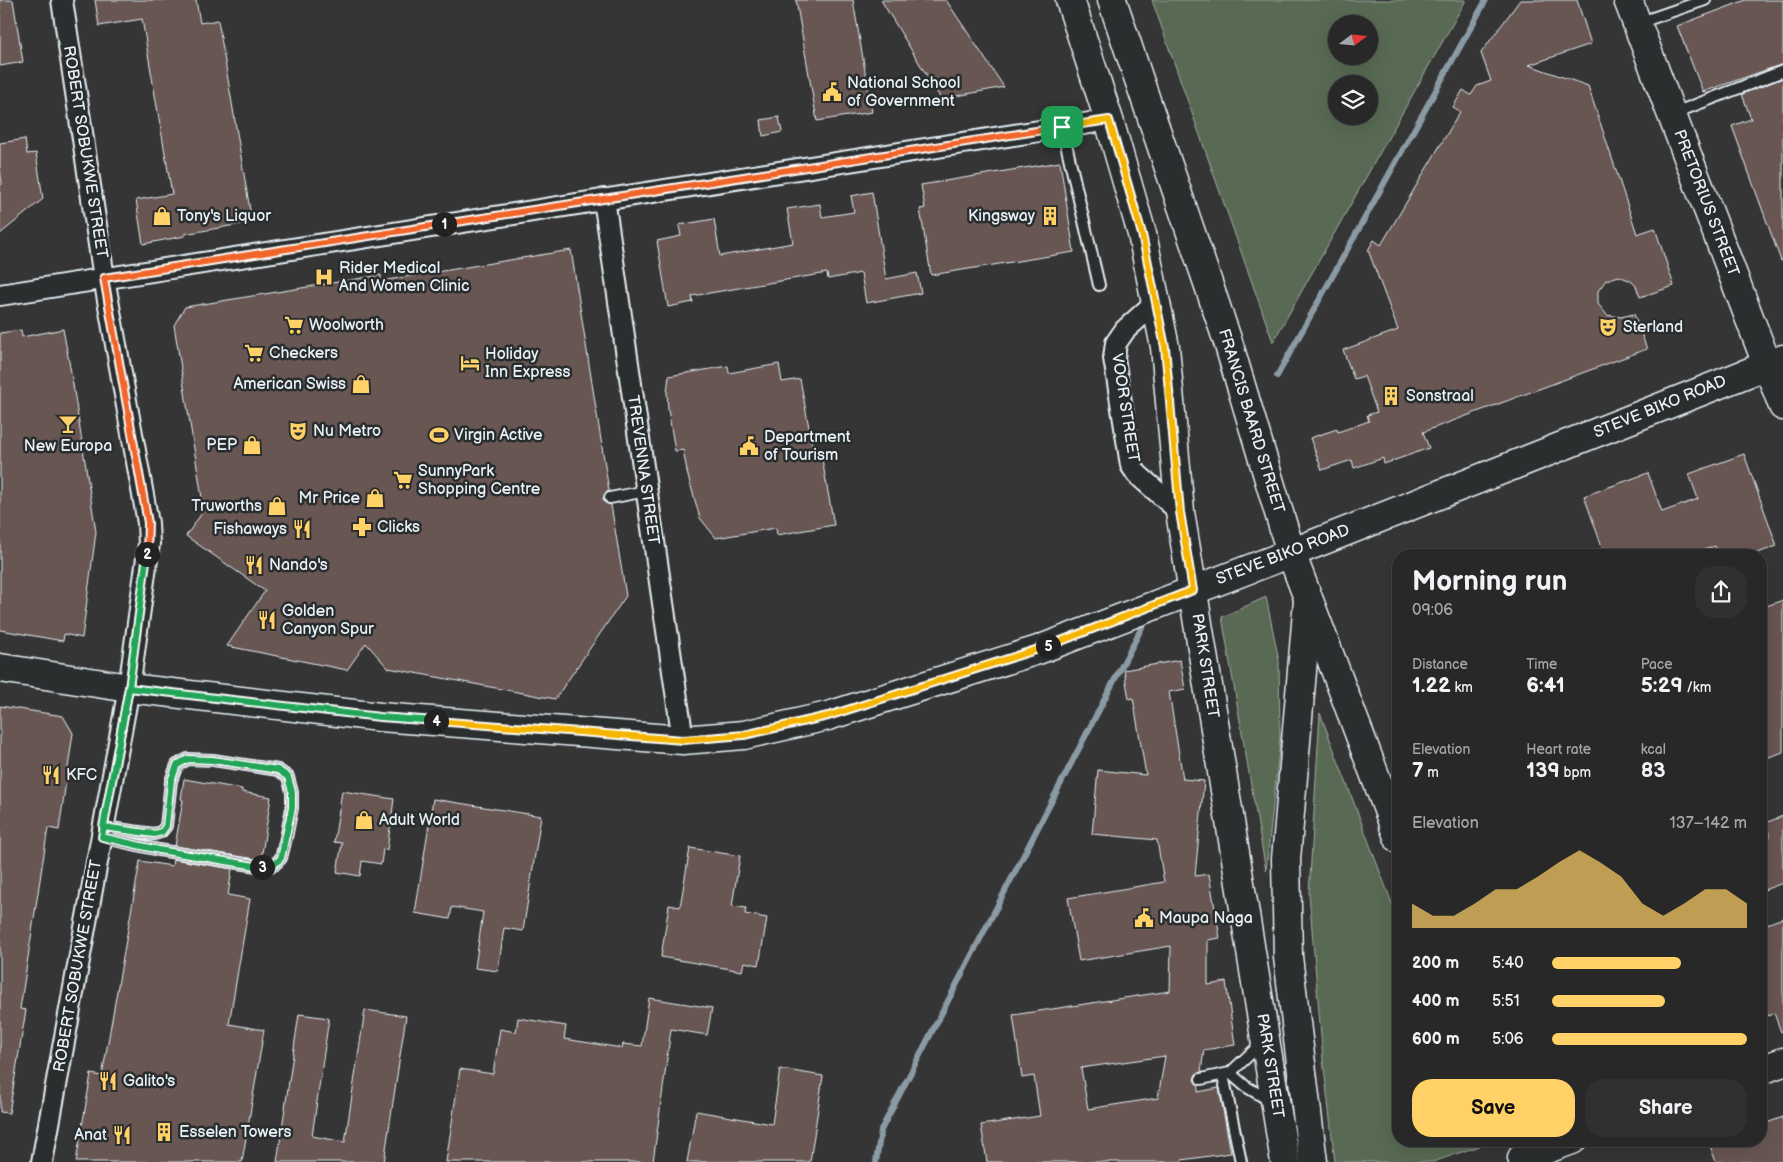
<!DOCTYPE html>
<meta charset="utf-8">
<style>
:root{--surface:#282828;--page:#303030;--text:#f1f3f6;--muted:#a5a6a8;--line:#444445;--accent:#ffd166}
body{margin:0;font-family:"Balsamiq Sans",sans-serif;background:var(--page);color:var(--text);height:100vh;display:flex;flex-direction:column;font-size:19px;white-space:nowrap}
*{box-sizing:border-box;margin:0}
p{font-size:16px;color:var(--muted)}
.icon{flex:none;width:28px;height:28px;fill:none;stroke:currentColor;stroke-width:2;stroke-linecap:round;stroke-linejoin:round}
.map{position:relative;flex:1;overflow:hidden}
.sheet{position:absolute;left:1392px;top:549px;width:375px;height:598px;display:flex;flex-direction:column;background:var(--surface);border-radius:20px;box-shadow:0 5px 20px #0002,0 0 0 1px var(--line)}
.sheet>*{flex:none}
.needle{width:32px;rotate:74deg}
.fabs{position:absolute;left:1328px;top:15px;display:grid;gap:10px}
.fabs a{display:grid;place-items:center;width:50px;height:50px;border-radius:50%;background:var(--surface);box-shadow:0 5px 20px #0002,0 0 0 1px var(--line);font-size:25px}
.pin{position:absolute;display:grid;place-items:center;width:42px;height:42px;color:#fff;margin:-21px;border-radius:10px;box-shadow:0 2px 8px #0006}
.km{position:absolute;width:25px;height:25px;margin:-12px;border-radius:50%;background:#222;color:#fff;font-size:14px;line-height:25px;text-align:center}
.round{display:grid;place-items:center;flex:none;width:52px;height:52px;border-radius:20px;background:var(--page)}
.headline{display:flex;align-items:center;justify-content:space-between;height:85px;padding:0 20px}
h1{font-size:28px;font-weight:800;line-height:38px}
.figures{display:grid;grid-template-columns:repeat(3,1fr);gap:8px;height:85px;padding:5px 20px}
.figures div{display:grid;align-content:center}
.figures b{font-size:21px;font-weight:800}
.figures small{font-size:14px;font-weight:400}
.figures p{font-size:14px}
.chart{height:140px;padding:10px 20px}
.chart p{display:flex;justify-content:space-between}
.chart svg{width:100%;height:90px;margin-top:5px;fill:var(--accent);opacity:.7}
.button{display:flex;gap:10px;margin-top:auto;padding:10px 20px}
.button a{flex:1;height:58px;border-radius:20px;background:var(--accent);color:#111;font-size:20px;font-weight:800;line-height:58px;text-align:center}
.button a+a{background:var(--page);color:var(--text)}
ul{padding:0 20px;list-style:none;font-size:16px}
li{display:grid;grid-template-columns:80px 60px 1fr;align-items:center;height:38px}
li i{height:12px;border-radius:6px;background:var(--accent)}
.map>svg:first-child{display:block}
.green{fill:#596a53;stroke:#a0aea6;fill-rule:evenodd}
.lines{fill:none;stroke-linecap:round;stroke-linejoin:round}
.stream{stroke:#8a9ba6;stroke-width:6}
.building{fill:#685752;stroke:#e8f1f8;fill-rule:evenodd}
.lane-casing{stroke:#e8f1f8;stroke-width:14}
.street-casing{stroke:#e8f1f8;stroke-width:24}
.secondary-casing{stroke:#e8f1f8;stroke-width:31}
.primary-casing{stroke:#e8f1f8;stroke-width:31}
.lane{stroke:#2a2d2e;stroke-width:10}
.street{stroke:#2a2d2e;stroke-width:20}
.secondary{stroke:#2a2d2e;stroke-width:28}
.primary{stroke:#2a2d2e;stroke-width:28}
.split-1-casing{stroke:#fff;stroke-width:10}
.split-2-casing{stroke:#fff;stroke-width:10}
.split-3-casing{stroke:#fff;stroke-width:10}
.split-4-casing{stroke:#fff;stroke-width:10}
.split-5-casing{stroke:#fff;stroke-width:10}
.split-6-casing{stroke:#fff;stroke-width:10}
.split-1{stroke:#f0652b;stroke-width:6}
.split-2{stroke:#f0652b;stroke-width:6}
.split-3{stroke:#22a559;stroke-width:6}
.split-4{stroke:#22a559;stroke-width:6}
.split-5{stroke:#f5b400;stroke-width:6}
.split-6{stroke:#f5b400;stroke-width:6}
.labels{text-anchor:middle;dominant-baseline:central;stroke-width:5;stroke-linejoin:round;paint-order:stroke}
.poi-label{font-size:16px;fill:#e8f1f8;stroke:#2a2d2e;text-anchor:start}
.street-label{font-size:16px;fill:#e8f1f8;stroke:#2a2d2e}
</style>
<div class="map">
<svg width="1783" height="1162" viewBox="0 0 1783 1162">
<rect width="100%" height="100%" fill="#363535"/>
<filter id="ink" filterUnits="userSpaceOnUse"><feTurbulence type="fractalNoise" baseFrequency=".02" numOctaves="2"/><feDisplacementMap in="SourceGraphic" scale="10" xChannelSelector="R" yChannelSelector="G"/><feConvolveMatrix kernelMatrix="1 2 1 2 8 2 1 2 1" color-interpolation-filters="sRGB"/></filter>
<g filter="url(#ink)">
<g class="green">
<path d="M1152,0H1466L1273,342ZM1336,24H1369V56H1336ZM1336,84H1369V116H1336Z"/>
<polygon points="1266,597 1279,661 1280,741 1266,871 1222,617"/>
<polygon points="1320,713 1399,922 1399,1140 1480,1140 1482,1145 1433,1162 1335,1162 1323,1059 1309,894"/>
</g>
<g class="lines">
<g class="stream">
<polyline points="1277,376 1486,0"/>
<polyline points="876,1162 881,1130 1142,627"/>
</g>
</g>
<g class="building">
<polygon points="0,0 13,0 23,62 0,66"/>
<polygon points="95,0 196,0 200,23 218,20 252,222 185,234 185,236 143,244 136,200 172,194 142,19 99,26"/>
<polygon points="796,0 853,0 872,112 817,121"/>
<polygon points="881,0 946,0 1004,87 941,99"/>
<polygon points="1520,0 1577,0 1591,44 1529,65 1588,86 1637,234 1655,228 1674,286 1640,297 1636,286 1631,281 1619,276 1606,280 1598,291 1598,304 1607,315 1621,317 1634,314 1647,349 1423,432 1429,448 1384,464 1383,458 1354,468 1352,460 1322,470 1310,438 1337,429 1338,432 1369,421 1367,415 1377,412 1364,376 1354,379 1343,350 1398,330 1368,250 1374,240 1381,245 1460,112 1453,107 1463,90 1471,95 1477,86 1491,81 1481,53"/>
<polygon points="1746,0 1783,0 1783,64 1703,92 1677,26"/>
<polygon points="1783,78 1783,260 1781,261 1732,126 1751,119 1742,94"/>
<polygon points="779,117 782,132 763,136 761,120"/>
<polygon points="25,139 27,154 36,153 43,199 0,234 0,186 2,184 0,167 0,143"/>
<polygon points="1060,162 1074,252 931,275 920,209 925,208 921,185"/>
<polygon points="872,192 886,279 917,273 921,293 866,303 861,273 828,279 827,273 692,296 693,302 668,307 657,241 681,236 679,225 714,219 720,256 793,243 787,209 820,204 822,217 854,212 851,196"/>
<polygon points="571,250 609,491 605,493 603,499 605,503 611,505 626,596 555,699 388,668 366,643 347,670 227,646 265,591 186,536 204,510 174,325 185,307 381,275 381,281"/>
<polygon points="63,329 72,378 96,532 82,638 64,634 63,641 0,630 0,333 21,330 22,337"/>
<polygon points="779,364 782,382 800,379 815,460 822,459 834,525 777,535 776,528 716,538 700,518 688,476 683,450 675,451 668,409 667,392 669,376 728,366 729,373"/>
<polygon points="1744,454 1777,546 1752,555 1718,555 1715,546 1689,555 1605,555 1584,496 1648,473 1662,512 1698,499 1689,474"/>
<polygon points="1783,600 1783,752 1761,760 1761,608"/>
<path d="M1180,660L1185,689L1169,692L1183,779L1204,781L1195,876L1209,874L1220,938L1208,940V985L1226,982L1235,1045L1204,1050L1201,1072L1196,1074L1194,1080L1199,1085L1198,1092L1219,1088L1231,1153L1182,1160L1181,1162H987L981,1125L1040,1116L1034,1076L1022,1078L1013,1015L1170,991L1171,946L1079,961L1068,898L1164,882L1157,840L1092,834L1098,770L1146,775L1133,698L1129,699L1124,670ZM1165,1056L1158,1098L1088,1109L1081,1068Z"/>
<polygon points="0,706 63,716 73,733 59,830 48,828 20,1009 26,1010 9,1113 0,1112"/>
<polygon points="184,779 242,789 242,792 271,797 261,860 175,846 183,800 181,799"/>
<polygon points="342,791 394,799 387,850 383,849 381,864 362,861 360,876 337,872 342,843 334,842"/>
<polygon points="433,799 541,816 523,931 504,928 498,971 475,968 483,912 452,907 450,919 415,913"/>
<polygon points="1783,816 1783,883 1761,891 1761,841 1770,837 1765,823"/>
<polygon points="690,848 740,856 732,906 746,908 745,914 767,918 759,965 744,962 742,971 661,957 669,905 680,907"/>
<polygon points="173,859 232,869 228,895 250,899 229,1024 264,1030 242,1162 76,1162 91,1074 102,1076 140,861 172,866"/>
<polygon points="1783,918 1783,1031 1781,1032 1774,1013 1768,1016 1761,998 1761,993 1766,992 1761,978 1761,935 1767,933 1764,925"/>
<polygon points="649,998 712,1008 707,1035 671,1029 653,1162 446,1162 460,1069 493,1074 500,1029 516,1032 518,1018 566,1026 564,1039 622,1048 623,1044 642,1046"/>
<polygon points="365,1010 406,1016 384,1162 277,1162 299,1014 329,1018 312,1136 345,1142"/>
<polygon points="780,1069 823,1076 810,1162 687,1162 696,1111 772,1124"/>
<polygon points="1783,1117 1783,1162 1716,1162 1708,1140 1761,1140 1761,1125"/>
</g>
<g class="lines">
<g class="lane-casing">
<g id="lane">
<polyline points="1638,23 1705,0"/>
<polyline points="1672,114 1783,71"/>
<polyline points="1062,127 1099,285"/>
<polyline points="610,498 646,491"/>
<polyline points="101,837 159,850 263,867 274,865 281,858 286,838 292,808 292,792 288,777 278,770 213,760 188,759 177,765 171,781 166,826 161,832 154,834 103,827"/>
<polyline points="1230,1073 1245,1086 1272,1102"/>
<polyline points="1223,1075 1241,1162"/>
<polyline points="1201,1079 1230,1073 1263,1042"/>
</g>
</g>
<g class="street-casing">
<g id="street">
<polyline points="604,199 683,740"/>
<polyline points="0,295 1109,120"/>
<polyline points="1156,302 1125,330 1116,343 1114,358 1131,465 1137,474 1180,512"/>
<polyline points="42,1162 129,688 149,544 148,523 104,278 62,0"/>
</g>
</g>
<g class="secondary-casing">
<g id="secondary">
<polyline points="1070,0 1109,120 1142,234 1165,347 1180,512 1285,1162"/>
<polyline points="1308,600 1286,859 1288,957 1313,1162"/>
<polyline points="0,668 129,688 380,717 683,740 744,735 828,716 1038,650 1291,553"/>
</g>
</g>
<g class="primary-casing">
<g id="primary">
<polyline points="1112,0 1228,342 1291,553 1399,839"/>
<polyline points="1628,0 1783,406"/>
<polyline points="1291,553 1783,359"/>
<polyline points="1761,1070 1783,1062"/>
<polyline points="1522,1158 1572,1140"/>
</g>
</g>
<use href="#lane" class="lane"/>
<use href="#street" class="street"/>
<use href="#secondary" class="secondary"/>
<use href="#primary" class="primary"/>
</g>
</g>
<g class="lines" filter="url(#ink)">
<g class="split-1-casing">
<polyline id="split-1" points="444,224 1062,127"/>
</g>
<g class="split-2-casing">
<polyline id="split-2" points="147,554 148,523 104,278 444,224"/>
</g>
<g class="split-3-casing">
<polyline id="split-3" points="147,554 129,688 103,827 154,834 162,832 166,826 171,781 177,765 188,759 213,760 278,770 288,777 292,792 292,808 281,858 274,865 262,867"/>
</g>
<g class="split-4-casing">
<polyline id="split-4" points="262,867 159,850 102,837 129,688 380,717 436,721"/>
</g>
<g class="split-5-casing">
<polyline id="split-5" points="436,721 683,740 744,735 828,716 1048,646"/>
</g>
<g class="split-6-casing">
<polyline id="split-6" points="1048,646 1193,590 1180,512 1165,347 1142,234 1109,120 1062,127"/>
</g>
<use href="#split-1" class="split-1"/>
<use href="#split-2" class="split-2"/>
<use href="#split-3" class="split-3"/>
<use href="#split-4" class="split-4"/>
<use href="#split-5" class="split-5"/>
<use href="#split-6" class="split-6"/>
</g>
<defs>
<g id="civic-bare" transform="scale(1.5)"><path d="M-.6-6.5H3V-4.5H.6V-3L4-1V1h2V6H-6V1h2V-1L-.6-3ZM-1.2 2.5V6h2.4V2.5Z" fill="#ffd166" stroke="#2a2d2e" stroke-width="2.5" paint-order="stroke"/></g>
<g id="shop-bare" transform="scale(1.5)"><path d="M-5-2.5h2.3a2.7 3.5 0 0 1 5.4 0H5L5.5 6h-11ZM-1.5-2.5h3a1.5 2.3 0 0 0-3 0Z" fill="#ffd166" stroke="#2a2d2e" stroke-width="2.5" paint-order="stroke"/></g>
<g id="building-bare" transform="scale(1.5)"><path d="M-4-6H4V6H1V3H-1V6H-4ZM-2.5-4.3h1.7v1.8h-1.7ZM.8-4.3h1.7v1.8H.8ZM-2.5-1h1.7V.8h-1.7ZM.8-1h1.7V.8H.8Z" fill="#ffd166" stroke="#2a2d2e" stroke-width="2.5" paint-order="stroke"/></g>
<g id="hospital-bare" transform="scale(1.5)"><path d="M-5-5h3v3.5h4V-5h3V5h-3V1.5h-4V5h-3Z" fill="#ffd166" stroke="#2a2d2e" stroke-width="2.5" paint-order="stroke"/></g>
<g id="supermarket-bare" transform="scale(1.5)"><path d="M-6-5.5h2.5l.6 2H6L4.5 2H-2.5L-4.4-4H-6ZM-1.5 3.2a1.3 1.3 0 1 0 .1 0ZM3 3.2a1.3 1.3 0 1 0 .1 0Z" fill="#ffd166" stroke="#2a2d2e" stroke-width="2.5" paint-order="stroke"/></g>
<g id="theatre-bare" transform="scale(1.5)"><path d="M-5-5.5Q0-4 5-5.5V0Q5 5 0 6Q-5 5-5 0ZM-3.3-2.5H-1v1.5H-3.3ZM1-2.5H3.3v1.5H1ZM-2.8 1Q0 5.5 2.8 1Z" fill="#ffd166" stroke="#2a2d2e" stroke-width="2.5" paint-order="stroke"/></g>
<g id="hotel-bare" transform="scale(1.5)"><path d="M-6-4.5h1.5V1H6V5H4.5V3h-9V5H-6ZM-4 0a1.8 1.8 0 1 1 3.6 0ZM.5 0V-2.5h3Q6-2.5 6 0Z" fill="#ffd166" stroke="#2a2d2e" stroke-width="2.5" paint-order="stroke"/></g>
<g id="bar-bare" transform="scale(1.5)"><path d="M-6-5H6L.8 .8V4.5H3.5V6h-7V4.5H-.8V.8Z" fill="#ffd166" stroke="#2a2d2e" stroke-width="2.5" paint-order="stroke"/></g>
<g id="stadium-bare" transform="scale(1.5)"><path d="M0-5a6.5 5 0 1 0 0 10a6.5 5 0 1 0 0-10ZM-3.5-1.8h7v3.6h-7Z" fill="#ffd166" stroke="#2a2d2e" stroke-width="2.5" paint-order="stroke"/></g>
<g id="pharmacy-bare" transform="scale(1.5)"><path d="M-2-6h4v4h4v4h-4v4h-4v-4h-4v-4h4Z" fill="#ffd166" stroke="#2a2d2e" stroke-width="2.5" paint-order="stroke"/></g>
<g id="restaurant-bare" transform="scale(1.5)"><path d="M-5-6h1v4h1v-4h1v4h1v-4h1v5L-1.5 .5V6h-2V.5L-5-1ZM5-6V6H3V1.5H1.5Q1.5-4 5-6Z" fill="#ffd166" stroke="#2a2d2e" stroke-width="2.5" paint-order="stroke"/></g>
</defs>
<g fill-rule="evenodd">
<use href="#civic-bare" x="832" y="92"/>
<use href="#shop-bare" x="162" y="216"/>
<use href="#building-bare" x="1050" y="216"/>
<use href="#hospital-bare" x="324" y="277"/>
<use href="#supermarket-bare" x="294" y="325"/>
<use href="#theatre-bare" x="1608" y="327"/>
<use href="#supermarket-bare" x="254" y="353"/>
<use href="#hotel-bare" x="470" y="363"/>
<use href="#shop-bare" x="361" y="384"/>
<use href="#building-bare" x="1391" y="396"/>
<use href="#bar-bare" x="68" y="424"/>
<use href="#theatre-bare" x="298" y="431"/>
<use href="#stadium-bare" x="439" y="435"/>
<use href="#shop-bare" x="252" y="445"/>
<use href="#civic-bare" x="749" y="446"/>
<use href="#supermarket-bare" x="403" y="480"/>
<use href="#shop-bare" x="375" y="498"/>
<use href="#shop-bare" x="277" y="506"/>
<use href="#pharmacy-bare" x="362" y="527"/>
<use href="#restaurant-bare" x="302" y="529"/>
<use href="#restaurant-bare" x="254" y="565"/>
<use href="#restaurant-bare" x="267" y="620"/>
<use href="#restaurant-bare" x="51" y="775"/>
<use href="#shop-bare" x="364" y="820"/>
<use href="#civic-bare" x="1144" y="918"/>
<use href="#restaurant-bare" x="108" y="1081"/>
<use href="#building-bare" x="164" y="1132"/>
<use href="#restaurant-bare" x="122" y="1135"/>
</g>
<g class="labels">
<g class="poi-label">
<text x="847" y="83">National School<tspan x="847" dy="18">of Government</tspan></text>
<text x="177" y="216">Tony's Liquor</text>
<text x="1035" y="216" text-anchor="end">Kingsway</text>
<text x="339" y="268">Rider Medical<tspan x="339" dy="18">And Women Clinic</tspan></text>
<text x="309" y="325">Woolworth</text>
<text x="1623" y="327">Sterland</text>
<text x="269" y="353">Checkers</text>
<text x="485" y="354">Holiday<tspan x="485" dy="18">Inn Express</tspan></text>
<text x="346" y="384" text-anchor="end">American Swiss</text>
<text x="1406" y="396">Sonstraal</text>
<text x="313" y="431">Nu Metro</text>
<text x="454" y="435">Virgin Active</text>
<text x="764" y="437">Department<tspan x="764" dy="18">of Tourism</tspan></text>
<text x="237" y="445" text-anchor="end">PEP</text>
<text x="68" y="446" text-anchor="middle">New Europa</text>
<text x="418" y="471">SunnyPark<tspan x="418" dy="18">Shopping Centre</tspan></text>
<text x="360" y="498" text-anchor="end">Mr Price</text>
<text x="262" y="506" text-anchor="end">Truworths</text>
<text x="377" y="527">Clicks</text>
<text x="287" y="529" text-anchor="end">Fishaways</text>
<text x="269" y="565">Nando's</text>
<text x="282" y="611">Golden<tspan x="282" dy="18">Canyon Spur</tspan></text>
<text x="66" y="775">KFC</text>
<text x="379" y="820">Adult World</text>
<text x="1159" y="918">Maupa Naga</text>
<text x="123" y="1081">Galito's</text>
<text x="179" y="1132">Esselen Towers</text>
<text x="107" y="1135" text-anchor="end">Anat</text>
</g>
<g class="street-label">
<text transform="translate(85 152) rotate(81)">ROBERT SOBUKWE STREET</text>
<text transform="translate(1706 203) rotate(69)">PRETORIUS STREET</text>
<text transform="translate(1660 407) rotate(-22)">STEVE BIKO ROAD</text>
<text transform="translate(1125 408) rotate(81)">VOOR STREET</text>
<text transform="translate(1251 421) rotate(73)">FRANCIS BAARD STREET</text>
<text transform="translate(643 470) rotate(82)">TREVENNA STREET</text>
<text transform="translate(1283 555) rotate(-21)">STEVE BIKO ROAD</text>
<text transform="translate(1205 666) rotate(81)">PARK STREET</text>
<text transform="translate(78 966) rotate(-80)">ROBERT SOBUKWE STREET</text>
<text transform="translate(1270 1066) rotate(81)">PARK STREET</text>
</g>
</g>
</svg>
<div class="fabs">
<a><svg class="needle" viewBox="-14 -14 28 28"><path d="M0-13l5 13h-10z" fill="#e53935"/><path d="M0 13l5-13h-10z" fill="#a5a6a8"/></svg></a>
<a><svg class="icon" aria-label="layers" viewBox="0 0 24 24"><path d="M12 4l9 5-9 5-9-5zM3 14l9 5 9-5"/></svg></a>
</div>
<div class="pin" style="left:1062px;top:127px;background:#1e9e55"><svg class="icon" aria-label="arrive" viewBox="0 0 24 24"><path d="M6 21V4h12l-3 4 3 4H6"/></svg></div>
<b class="km" style="left:444px;top:224px">1</b>
<b class="km" style="left:147px;top:554px">2</b>
<b class="km" style="left:262px;top:867px">3</b>
<b class="km" style="left:436px;top:721px">4</b>
<b class="km" style="left:1048px;top:646px">5</b>
<section class="sheet">
<div class="headline"><div><h1>Morning run</h1><p>09:06</p></div><a class="round"><svg class="icon" aria-label="share" viewBox="0 0 24 24"><path d="M12 15V3M7 8l5-5 5 5M5 13v7h14v-7"/></svg></a></div>
<div class="figures">
<div><p>Distance</p><b>1.22<small> km</small></b></div>
<div><p>Time</p><b>6:41</b></div>
<div><p>Pace</p><b>5:29<small> /km</small></b></div>
</div>
<div class="figures">
<div><p>Elevation</p><b>7<small> m</small></b></div>
<div><p>Heart rate</p><b>139<small> bpm</small></b></div>
<div><p>kcal</p><b>83</b></div>
</div>
<div class="chart"><p><span>Elevation</span>137–142 m</p>
<svg viewBox="0 0 160 44" preserveAspectRatio="none"><path d="M0 44V32L10 38L20 38L30 32L40 25L50 25L60 19L70 12L80 6L90 12L100 19L110 32L120 38L130 32L140 25L150 25L160 32V44z"/></svg>
</div>
<ul>
<li><b>200 m</b>5:40<i style="width:66%"></i></li>
<li><b>400 m</b>5:51<i style="width:58%"></i></li>
<li><b>600 m</b>5:06<i style="width:100%"></i></li>
</ul>
<div class="button"><a>Save</a><a>Share</a></div>
</section>
</div>
